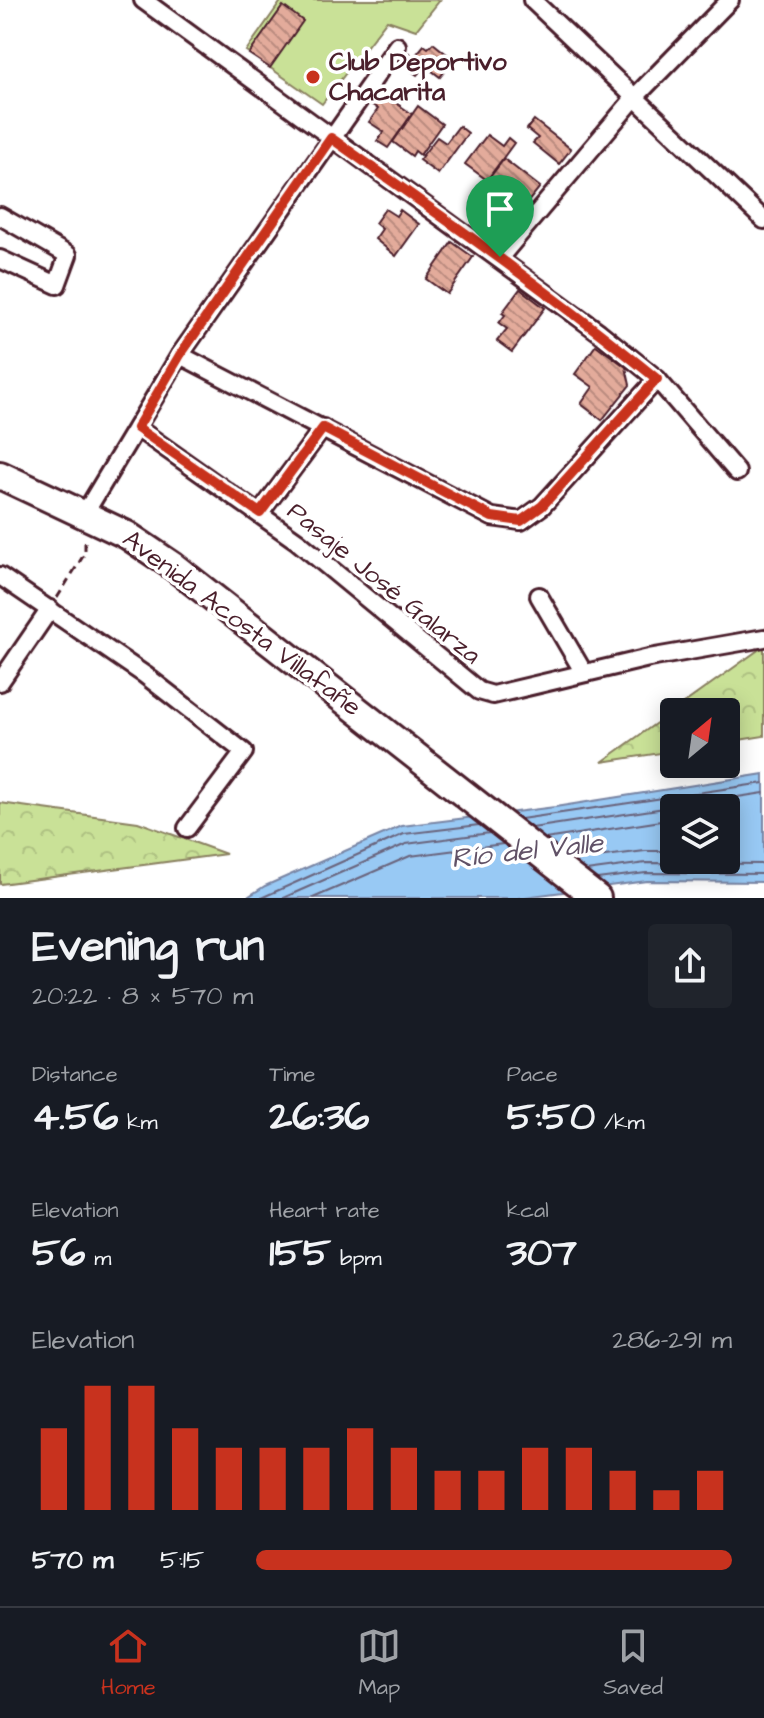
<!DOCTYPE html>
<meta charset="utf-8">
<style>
:root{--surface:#171b24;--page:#20242c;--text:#f1f3f6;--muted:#9ea1a6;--line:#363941;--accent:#c8321e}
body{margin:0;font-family:"Architects Daughter",sans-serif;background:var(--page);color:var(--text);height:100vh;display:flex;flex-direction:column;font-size:30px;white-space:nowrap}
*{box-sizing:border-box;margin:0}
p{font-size:26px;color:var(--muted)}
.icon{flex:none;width:44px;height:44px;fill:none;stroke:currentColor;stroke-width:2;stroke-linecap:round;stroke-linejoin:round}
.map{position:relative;height:898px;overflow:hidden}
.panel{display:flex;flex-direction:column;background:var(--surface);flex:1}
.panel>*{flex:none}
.needle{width:52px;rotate:29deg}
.tools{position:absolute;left:660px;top:698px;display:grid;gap:16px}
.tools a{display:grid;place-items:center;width:80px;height:80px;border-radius:8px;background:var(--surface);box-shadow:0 4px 20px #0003;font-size:40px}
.pin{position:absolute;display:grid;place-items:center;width:68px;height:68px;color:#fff;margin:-82px -34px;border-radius:50% 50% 50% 0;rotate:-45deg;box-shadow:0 0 8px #0007}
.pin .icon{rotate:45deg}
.round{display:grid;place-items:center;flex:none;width:84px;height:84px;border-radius:8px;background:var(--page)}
.summary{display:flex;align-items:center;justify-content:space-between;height:136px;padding:0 32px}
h1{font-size:44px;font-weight:700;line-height:60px}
.figures{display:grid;grid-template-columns:repeat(3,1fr);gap:12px;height:136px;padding:8px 32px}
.figures div{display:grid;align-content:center}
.figures b{font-size:40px;font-weight:700}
.figures small{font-size:22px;font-weight:400}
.figures p{font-size:22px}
.chart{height:224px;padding:16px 32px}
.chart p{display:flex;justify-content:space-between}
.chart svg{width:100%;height:144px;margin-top:8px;stroke:var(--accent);stroke-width:6}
ul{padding:0 32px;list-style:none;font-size:26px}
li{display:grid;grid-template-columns:128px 96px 1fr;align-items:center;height:60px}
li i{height:20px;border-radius:10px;background:var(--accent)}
.dock{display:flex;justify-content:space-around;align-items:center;height:112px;border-top:2px solid var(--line);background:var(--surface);font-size:22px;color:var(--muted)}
.dock a{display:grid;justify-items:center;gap:4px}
.dock .current{color:var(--accent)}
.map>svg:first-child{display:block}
.grass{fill:#c9e197;stroke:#8a8061;stroke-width:2}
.forest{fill:url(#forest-crowns);stroke:#8a8061;stroke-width:2}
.water{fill:#98c9f4;stroke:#7985a4;stroke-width:2;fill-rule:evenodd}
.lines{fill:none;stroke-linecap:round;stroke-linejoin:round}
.shore{stroke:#69637b;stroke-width:2}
.building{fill:url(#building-back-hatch);stroke:#4a1f2b;stroke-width:2}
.street-casing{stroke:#4a1f2b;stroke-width:22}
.primary-casing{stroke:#4a1f2b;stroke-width:32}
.path{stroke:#4a1f2b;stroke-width:3;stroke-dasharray:8 6;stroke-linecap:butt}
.street{stroke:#fff;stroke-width:16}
.primary{stroke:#fff;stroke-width:26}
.route-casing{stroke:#fff;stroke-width:16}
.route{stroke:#c8321e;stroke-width:10}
.poi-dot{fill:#c8321e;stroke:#fff;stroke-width:3}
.labels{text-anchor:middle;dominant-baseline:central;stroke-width:7;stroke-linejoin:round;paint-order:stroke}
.poi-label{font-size:26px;font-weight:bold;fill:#4a1f2b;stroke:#fff;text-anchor:start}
.street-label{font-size:26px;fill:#4a1f2b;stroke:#fff}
.water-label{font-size:28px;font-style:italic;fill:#615267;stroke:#fff}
</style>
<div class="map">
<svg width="764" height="898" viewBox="0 0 764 898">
<defs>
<pattern id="forest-crowns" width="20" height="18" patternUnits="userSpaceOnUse" patternTransform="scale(2)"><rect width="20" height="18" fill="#c9e197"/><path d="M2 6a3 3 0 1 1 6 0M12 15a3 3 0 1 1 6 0" fill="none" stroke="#aec182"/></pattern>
<pattern id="building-back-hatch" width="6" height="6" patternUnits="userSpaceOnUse" patternTransform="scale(2)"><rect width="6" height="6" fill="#e3ab9b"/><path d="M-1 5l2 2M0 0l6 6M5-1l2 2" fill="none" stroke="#ba8b7f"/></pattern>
</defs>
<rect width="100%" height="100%" fill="#fff"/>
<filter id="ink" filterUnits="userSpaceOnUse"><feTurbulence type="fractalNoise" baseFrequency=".0125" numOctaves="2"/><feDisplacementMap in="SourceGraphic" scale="16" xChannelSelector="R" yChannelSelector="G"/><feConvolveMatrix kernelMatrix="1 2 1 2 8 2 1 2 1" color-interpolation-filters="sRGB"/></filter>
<g filter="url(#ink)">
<polygon class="grass" points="282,0 440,0 416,30 387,20 322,104 246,51"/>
<g class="forest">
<polygon points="764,646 764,736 726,742 726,712 674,712 674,751 602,762"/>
<polygon points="0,803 138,822 226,854 0,884"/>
</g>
<path class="water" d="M764,774V882L647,881L517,898H246L265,886L402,826L555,807ZM674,808H726V860H674Z"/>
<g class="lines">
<g class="shore">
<polyline points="521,819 764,783"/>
<polyline points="532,828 764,793"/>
<polyline points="545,839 674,819"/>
<polyline points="573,860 645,851 674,851"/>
<polyline points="586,871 646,863 764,864"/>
<polyline points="597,879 646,873 764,874"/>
<polyline points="261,898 404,834 479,825"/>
<polyline points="283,898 406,844 490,833"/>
<polyline points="313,898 410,856 503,844"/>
</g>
</g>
<g class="building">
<polygon points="283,6 303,21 270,68 249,54"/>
<polygon points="433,43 454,60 440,77 414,57 424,45 428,48"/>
<polygon points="409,53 425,66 417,75 401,63"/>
<polygon points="380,92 412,114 388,148 377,141 384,132 369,122 378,109 371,104"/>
<polygon points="418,106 442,124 420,155 415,151 412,156 393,142"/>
<polygon points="534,120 571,149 559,164 533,143 538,138 527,129"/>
<polygon points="459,126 468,133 438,174 419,160 437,137 446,143"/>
<polygon points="487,135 502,146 508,138 514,143 487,180 465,164"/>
<polygon points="504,159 540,187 515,218 480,190"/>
<polygon points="385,209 396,216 400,210 419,224 396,256 375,239 382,229 375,223"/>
<polygon points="452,242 473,257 447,294 426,279"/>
<polygon points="520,289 545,308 512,352 497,341 507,329 499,323 505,315 502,313"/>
<polygon points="596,345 626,367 630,385 602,420 581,404 593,387 575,374"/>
</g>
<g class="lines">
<g class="street-casing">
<g id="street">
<polyline points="143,0 599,332 657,379 737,472"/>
<polyline points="532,0 764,220"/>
<polyline points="0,216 68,255 57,285 0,259"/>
<polyline points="500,257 636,96 730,0"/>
<polyline points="180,355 492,517 521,521 542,506 657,379"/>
<polyline points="137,428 297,541 479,691 493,695 649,658 764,638"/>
<polyline points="85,513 180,355 397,46"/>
<polyline points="260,513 323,428"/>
<polyline points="0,576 145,675 244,752 187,828"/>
<polyline points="539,596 584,673"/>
<polyline points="0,682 50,609"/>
</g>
</g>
<g class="primary-casing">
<polyline id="primary" points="0,475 127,535 173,566 597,898"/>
</g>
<polyline class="path" points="57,598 85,553 85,537"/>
<use href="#street" class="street"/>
<use href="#primary" class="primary"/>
</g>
</g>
<g class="lines" filter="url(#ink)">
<g class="route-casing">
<path id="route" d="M331,138C441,216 552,293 657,379L542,506L521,521L492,517L323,428L260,513L137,428L180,355Z"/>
</g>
<use href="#route" class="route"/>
</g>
<circle class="poi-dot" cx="313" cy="77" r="8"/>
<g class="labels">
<g class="poi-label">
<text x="329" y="62">Club Deportivo<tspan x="329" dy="30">Chacarita</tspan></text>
</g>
<g class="street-label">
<text transform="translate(384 583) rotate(39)">Pasaje José Galarza</text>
<text transform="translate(242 623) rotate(37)">Avenida Acosta Villafañe</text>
</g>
<g class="water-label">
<text transform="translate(527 851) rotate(-6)">Río del Valle</text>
</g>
</g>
</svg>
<div class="tools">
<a><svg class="needle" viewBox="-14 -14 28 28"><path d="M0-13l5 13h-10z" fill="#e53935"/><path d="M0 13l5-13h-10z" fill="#9ea1a6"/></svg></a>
<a><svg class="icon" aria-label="layers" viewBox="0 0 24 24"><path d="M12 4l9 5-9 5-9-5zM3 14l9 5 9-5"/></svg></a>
</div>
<div class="pin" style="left:500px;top:257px;background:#1e9e55"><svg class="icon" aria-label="arrive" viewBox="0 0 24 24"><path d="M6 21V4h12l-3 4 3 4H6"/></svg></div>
</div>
<section class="panel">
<div class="summary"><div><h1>Evening run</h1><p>20:22 · 8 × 570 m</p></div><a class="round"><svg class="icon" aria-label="share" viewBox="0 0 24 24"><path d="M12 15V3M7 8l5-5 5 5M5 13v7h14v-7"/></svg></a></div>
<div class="figures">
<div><p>Distance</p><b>4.56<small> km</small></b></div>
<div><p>Time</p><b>26:36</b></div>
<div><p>Pace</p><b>5:50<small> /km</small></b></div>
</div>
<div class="figures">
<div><p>Elevation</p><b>56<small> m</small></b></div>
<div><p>Heart rate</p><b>155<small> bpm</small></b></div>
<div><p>kcal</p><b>307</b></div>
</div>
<div class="chart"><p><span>Elevation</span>286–291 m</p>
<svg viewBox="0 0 160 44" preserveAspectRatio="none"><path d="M5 44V19M15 44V6M25 44V6M35 44V19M45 44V25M55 44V25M65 44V25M75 44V19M85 44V25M95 44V32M105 44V32M115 44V25M125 44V25M135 44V32M145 44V38M155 44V32"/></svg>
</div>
<ul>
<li><b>570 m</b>5:15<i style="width:100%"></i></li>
</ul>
</section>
<nav class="dock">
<a class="current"><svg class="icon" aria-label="home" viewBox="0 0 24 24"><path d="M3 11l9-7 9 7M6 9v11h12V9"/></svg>Home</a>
<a><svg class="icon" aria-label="map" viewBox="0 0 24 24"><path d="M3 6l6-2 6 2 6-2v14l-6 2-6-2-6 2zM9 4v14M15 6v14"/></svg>Map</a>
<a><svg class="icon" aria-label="saved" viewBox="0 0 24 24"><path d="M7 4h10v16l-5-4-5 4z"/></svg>Saved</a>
</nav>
